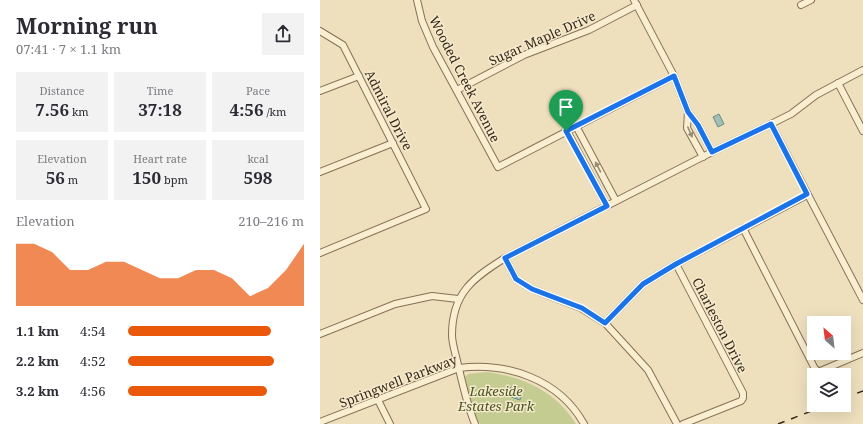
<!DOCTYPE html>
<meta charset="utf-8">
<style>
:root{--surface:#fff;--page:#f2f2f3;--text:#2b2b33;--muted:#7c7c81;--accent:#ea580c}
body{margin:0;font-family:"Noto Serif",serif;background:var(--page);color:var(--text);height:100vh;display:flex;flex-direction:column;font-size:15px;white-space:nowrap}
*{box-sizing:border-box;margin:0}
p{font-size:13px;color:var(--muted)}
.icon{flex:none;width:22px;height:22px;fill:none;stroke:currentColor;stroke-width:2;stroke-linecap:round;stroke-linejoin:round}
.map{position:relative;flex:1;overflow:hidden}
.details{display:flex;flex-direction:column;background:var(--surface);width:320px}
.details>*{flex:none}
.needle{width:26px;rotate:332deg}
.fabs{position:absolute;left:487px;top:316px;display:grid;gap:8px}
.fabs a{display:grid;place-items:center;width:44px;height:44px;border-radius:0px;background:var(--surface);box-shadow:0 4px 16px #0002;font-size:20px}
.pin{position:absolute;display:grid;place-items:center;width:34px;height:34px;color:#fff;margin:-41px -17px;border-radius:50% 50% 50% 0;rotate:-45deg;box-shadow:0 0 4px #0007}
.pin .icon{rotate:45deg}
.round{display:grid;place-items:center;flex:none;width:42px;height:42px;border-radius:0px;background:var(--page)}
.overview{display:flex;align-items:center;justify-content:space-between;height:68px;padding:0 16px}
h1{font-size:22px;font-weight:700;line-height:30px}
.metrics{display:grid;grid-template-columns:repeat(3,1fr);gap:6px;height:68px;padding:4px 16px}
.metrics div{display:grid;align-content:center;border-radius:0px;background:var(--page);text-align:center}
.metrics b{font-size:17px;font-weight:700}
.metrics small{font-size:11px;font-weight:400}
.metrics p{font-size:11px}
.chart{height:112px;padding:8px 16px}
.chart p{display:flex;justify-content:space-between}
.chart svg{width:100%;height:72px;margin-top:4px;fill:var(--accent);opacity:.7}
ul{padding:0 16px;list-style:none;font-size:13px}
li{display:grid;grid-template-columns:64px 48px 1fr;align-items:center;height:30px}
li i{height:10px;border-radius:5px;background:var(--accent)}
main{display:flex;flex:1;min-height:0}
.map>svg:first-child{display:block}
.green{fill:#c4cc91}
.water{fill:#a1bfb7;stroke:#688d84}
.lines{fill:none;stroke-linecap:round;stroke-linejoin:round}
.minor-casing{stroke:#867056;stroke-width:8}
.minor{stroke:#f9eed0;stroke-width:6}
.rail{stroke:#35281b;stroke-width:1.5;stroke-dasharray:7 7;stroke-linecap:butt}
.oneway{fill:#978b76}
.route-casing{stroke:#fff;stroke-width:8}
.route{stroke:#1a73e8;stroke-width:5}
.labels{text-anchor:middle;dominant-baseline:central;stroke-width:3;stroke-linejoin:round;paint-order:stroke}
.street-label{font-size:13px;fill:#35281b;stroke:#f6eacc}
.park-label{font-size:13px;font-style:italic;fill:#455221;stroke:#f6eacc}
</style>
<main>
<section class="details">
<div class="overview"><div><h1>Morning run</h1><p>07:41 · 7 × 1.1 km</p></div><a class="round"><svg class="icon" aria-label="share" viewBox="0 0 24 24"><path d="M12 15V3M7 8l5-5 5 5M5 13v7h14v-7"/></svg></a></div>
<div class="metrics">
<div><p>Distance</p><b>7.56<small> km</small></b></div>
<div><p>Time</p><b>37:18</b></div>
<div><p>Pace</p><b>4:56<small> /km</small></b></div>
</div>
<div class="metrics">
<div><p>Elevation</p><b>56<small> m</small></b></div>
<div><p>Heart rate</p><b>150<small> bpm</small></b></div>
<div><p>kcal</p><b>598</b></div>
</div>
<div class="chart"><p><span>Elevation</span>210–216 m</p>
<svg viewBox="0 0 160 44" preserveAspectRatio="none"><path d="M0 44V6L10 6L20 11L30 22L40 22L50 17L60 17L70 22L80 27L90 27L100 22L110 22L120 27L130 38L140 33L150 22L160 6V44z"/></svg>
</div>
<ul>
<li><b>1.1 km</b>4:54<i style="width:81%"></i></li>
<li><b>2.2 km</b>4:52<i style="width:83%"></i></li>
<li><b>3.2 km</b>4:56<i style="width:79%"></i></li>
</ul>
</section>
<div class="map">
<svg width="543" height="424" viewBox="0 0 543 424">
<rect width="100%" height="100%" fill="#eee0bd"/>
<path class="green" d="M167,372C204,377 236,392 256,424H161L158,422L151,406L145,377L148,374Z"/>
<g class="water">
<polygon points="399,114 404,124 398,127 393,117"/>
<polygon points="187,387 203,391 200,400 185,395"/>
</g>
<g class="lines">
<g class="minor-casing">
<g id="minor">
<polyline points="97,0 102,21 113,47 178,167 354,76"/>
<polyline points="314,0 354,76 368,112"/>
<polyline points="481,5 491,0"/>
<polyline points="0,31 23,45 106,209 0,253"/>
<polyline points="518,83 543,131"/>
<polyline points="137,90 204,55 269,30 317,5"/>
<polyline points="0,91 39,76"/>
<polyline points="451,124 543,300"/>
<polyline points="256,126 296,201"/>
<polyline points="247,131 287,206"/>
<polyline points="383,157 367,128 368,112 378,125 392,152"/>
<polyline points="0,172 73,143"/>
<polyline points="423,228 494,367 498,372 543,353"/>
<polyline points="185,258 196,279 212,289 261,308 285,323 328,370 357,424"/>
<polyline points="356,264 423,393 423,398 421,401 363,424"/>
<polyline points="285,323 323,284 356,264 487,195"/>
<polyline points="0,334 75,304 112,296 138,299"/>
<polyline points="58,400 70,424"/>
<path d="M0,422L139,368C187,362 239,379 264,424"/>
<path d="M155,424C147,405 143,385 138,365C136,355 132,344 132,335C132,293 153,278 185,258L392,152L451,124L471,114L496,95L543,70"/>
</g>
</g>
<use href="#minor" class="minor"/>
<g class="rail">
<polyline points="524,398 543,391"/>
<polyline points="458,424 507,405"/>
</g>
</g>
<defs><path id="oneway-solid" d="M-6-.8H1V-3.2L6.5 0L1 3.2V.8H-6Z"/></defs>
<g class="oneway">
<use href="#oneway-solid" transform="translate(370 132) rotate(66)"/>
<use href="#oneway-solid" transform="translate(278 167) rotate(-118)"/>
</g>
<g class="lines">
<g class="route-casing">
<polygon id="route" points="354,76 368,112 378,125 392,152 451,124 487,194 356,264 323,284 285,323 262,308 212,289 196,279 185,258 287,206 246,131"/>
</g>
<use href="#route" class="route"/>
</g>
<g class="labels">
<g class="street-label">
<text transform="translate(222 38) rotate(-24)">Sugar Maple Drive</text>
<text transform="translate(145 79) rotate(63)">Wooded Creek Avenue</text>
<text transform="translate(69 110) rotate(63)">Admiral Drive</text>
<text transform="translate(400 325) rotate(63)">Charleston Drive</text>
<text transform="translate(78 381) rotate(-21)">Springwell Parkway</text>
</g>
<g class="park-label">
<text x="176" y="391">Lakeside<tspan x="176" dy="15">Estates Park</tspan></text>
</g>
</g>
</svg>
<div class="fabs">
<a><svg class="needle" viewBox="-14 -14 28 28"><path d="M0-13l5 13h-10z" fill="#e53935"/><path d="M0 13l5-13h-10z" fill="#7c7c81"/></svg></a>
<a><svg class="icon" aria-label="layers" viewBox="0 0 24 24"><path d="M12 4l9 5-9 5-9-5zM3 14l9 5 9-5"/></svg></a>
</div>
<div class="pin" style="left:246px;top:131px;background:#1e9e55"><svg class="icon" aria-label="arrive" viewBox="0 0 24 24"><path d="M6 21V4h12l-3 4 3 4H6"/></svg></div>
</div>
</main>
